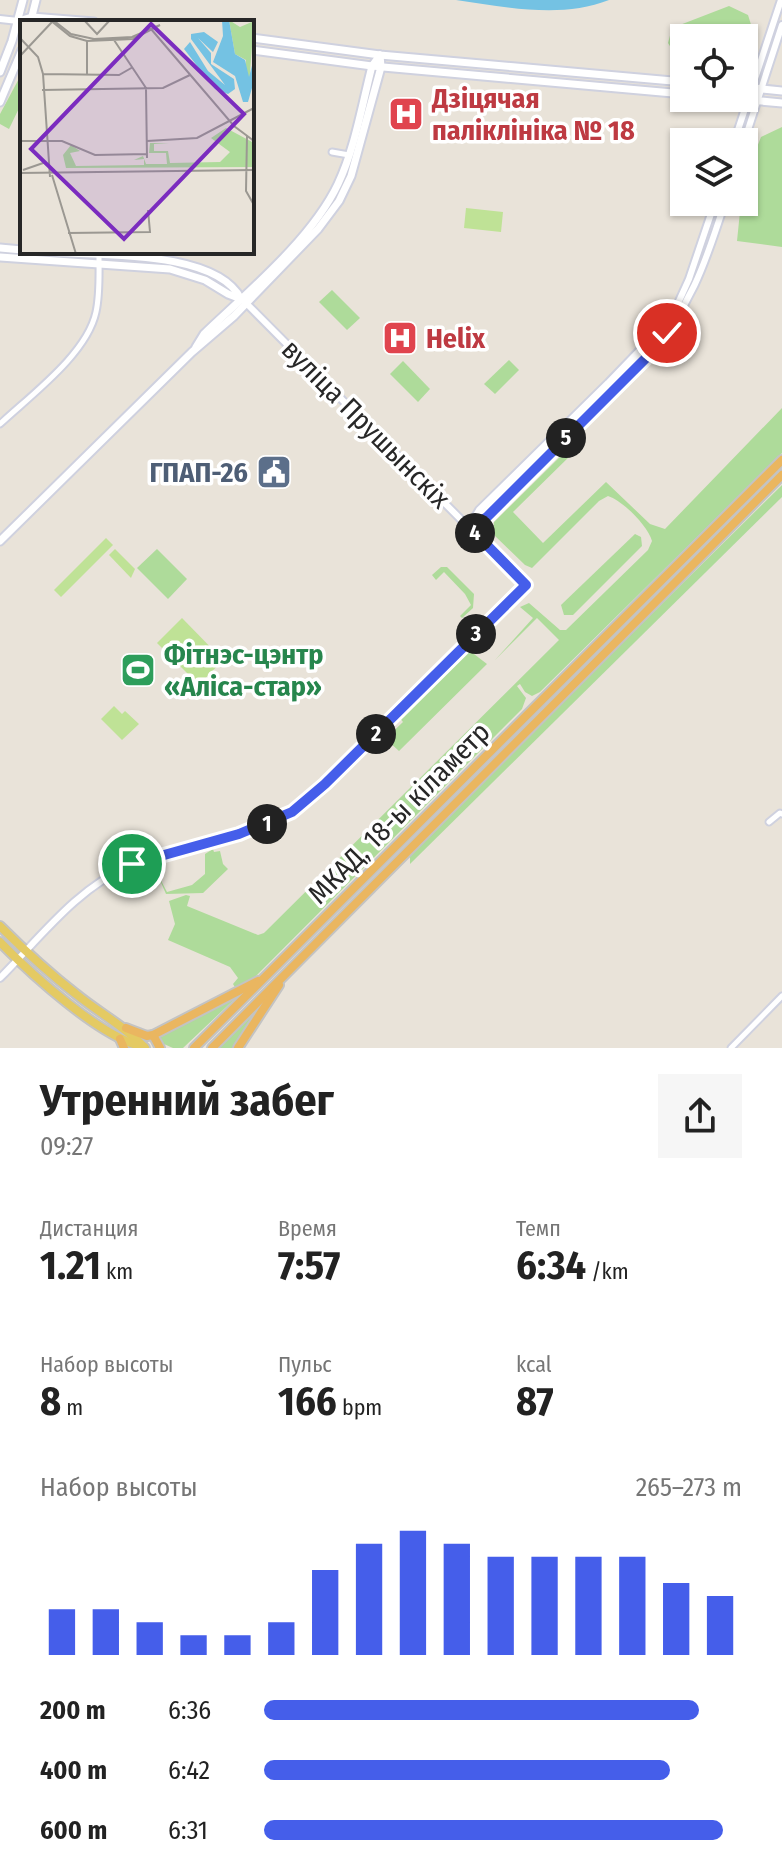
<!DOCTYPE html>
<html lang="ru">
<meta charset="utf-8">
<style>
:root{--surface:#fff;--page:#f6f6f6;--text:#222;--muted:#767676;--accent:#455eea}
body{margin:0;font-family:"Fira Sans Condensed",sans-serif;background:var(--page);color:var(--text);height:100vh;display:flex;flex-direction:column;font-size:30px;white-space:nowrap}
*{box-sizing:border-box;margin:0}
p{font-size:26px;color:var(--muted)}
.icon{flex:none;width:44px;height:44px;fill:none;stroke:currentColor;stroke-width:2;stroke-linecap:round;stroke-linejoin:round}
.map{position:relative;height:1048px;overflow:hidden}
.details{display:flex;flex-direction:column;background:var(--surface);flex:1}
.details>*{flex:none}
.tools{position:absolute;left:670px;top:24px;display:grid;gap:16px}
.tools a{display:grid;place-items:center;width:88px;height:88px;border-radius:0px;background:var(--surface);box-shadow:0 2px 6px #0004;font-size:40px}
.pin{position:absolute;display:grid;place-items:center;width:68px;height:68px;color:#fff;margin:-34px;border:4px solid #fff;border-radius:50%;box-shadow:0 2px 8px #0007}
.km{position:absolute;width:40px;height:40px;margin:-20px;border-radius:50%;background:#222;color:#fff;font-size:22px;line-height:40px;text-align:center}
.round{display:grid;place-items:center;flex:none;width:84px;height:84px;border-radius:0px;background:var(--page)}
.head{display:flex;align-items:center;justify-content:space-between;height:136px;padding:0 40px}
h1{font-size:44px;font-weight:700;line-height:60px}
.stats{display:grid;grid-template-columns:repeat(3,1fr);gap:12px;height:136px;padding:8px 40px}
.stats div{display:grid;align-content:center}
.stats b{font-size:40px;font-weight:700}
.stats small{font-size:22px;font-weight:400}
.stats p{font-size:22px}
.chart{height:224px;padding:16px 40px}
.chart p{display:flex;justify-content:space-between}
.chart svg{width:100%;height:144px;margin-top:8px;stroke:var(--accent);stroke-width:6}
ul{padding:0 40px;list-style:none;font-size:26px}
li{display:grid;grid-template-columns:128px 96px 1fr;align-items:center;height:60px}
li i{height:20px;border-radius:10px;background:var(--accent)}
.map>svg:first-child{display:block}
.green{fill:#aedb9a}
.pitch{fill:#bfe296}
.water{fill:#74c2e3}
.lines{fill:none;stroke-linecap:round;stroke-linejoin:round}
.minor-casing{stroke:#cfd1df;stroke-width:9}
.tertiary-casing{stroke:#cfd1df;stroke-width:10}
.secondary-casing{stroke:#cfd1df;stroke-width:11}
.primary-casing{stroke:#c3c3c3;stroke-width:12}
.trunk-casing{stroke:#c3c3c3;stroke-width:12}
.minor{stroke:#fff;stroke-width:5}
.tertiary{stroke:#fff;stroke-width:6}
.secondary{stroke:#fff;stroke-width:7}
.primary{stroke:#e4ca63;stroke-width:8}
.trunk{stroke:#eab660;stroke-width:8}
.route-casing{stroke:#fff;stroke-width:16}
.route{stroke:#455eea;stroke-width:10}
.labels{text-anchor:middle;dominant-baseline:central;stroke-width:7;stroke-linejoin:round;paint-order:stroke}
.health-label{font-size:28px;font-weight:bold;fill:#be3a42;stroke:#fff;text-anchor:start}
.street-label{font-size:28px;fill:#272727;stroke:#fff}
.service-label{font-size:28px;font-weight:bold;fill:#4e5e75;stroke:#fff;text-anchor:end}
.leisure-label{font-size:28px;font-weight:bold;fill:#27864d;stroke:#fff;text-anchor:start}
.inset-road{fill:none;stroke:#9b9892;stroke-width:2}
.view{fill:#7b2cbf;fill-opacity:0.15;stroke:#7b2cbf;stroke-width:4}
.inset-edge{fill:none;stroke:#272727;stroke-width:4}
</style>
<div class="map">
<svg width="782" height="1048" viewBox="0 0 782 1048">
<rect width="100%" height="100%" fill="#e9e3d9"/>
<g class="green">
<polygon points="729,6 748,15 753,31 744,39 684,38 684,57 678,59 668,43 672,28"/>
<polygon points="22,73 22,102 9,129 0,124 0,114"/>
<polygon points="782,127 782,247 737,241 741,202 744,202 744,180 761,137"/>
<polygon points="332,290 360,318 347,330 319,302"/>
<polygon points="509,360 519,370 495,394 484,384"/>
<polygon points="403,361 430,389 418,402 390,374"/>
<path d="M782,408V453L540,692L532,696L525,692L520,684L517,686L526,698L522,709L252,980L236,989L233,984L238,978L230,967L168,940L175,924L169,901L186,895L190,896L187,906L258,935L264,933L559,640L537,618L495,660L533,618L520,607L529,603L560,630H566L648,550L652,541C648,526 623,501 608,496L599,501L532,568L525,565L493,534L494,522L576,441L581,450L576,455L573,453L513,512L543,543L606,482L650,524L665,529Z"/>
<polygon points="782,485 782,497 410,864 410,853"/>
<polygon points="635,534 641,537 642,546 573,615 564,615 561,605"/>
<polygon points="157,549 187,579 168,599 137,568"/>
<polygon points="441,567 447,567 474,594 473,608 462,618 460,616 471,605 465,594 444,572 436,580 432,575"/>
<polygon points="470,651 487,664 399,751 388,741 379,749 377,747 403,722 400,718 466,652"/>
<polygon points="213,849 214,852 220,851 223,864 228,869 203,893 166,894 156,871 167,892 192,885 205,874 205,854"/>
<polygon points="272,992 234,1048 219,1048"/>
<polygon points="239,995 183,1048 173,1048 157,1041 159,1035"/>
</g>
<g class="pitch">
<polygon points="466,208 503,212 501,232 464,228"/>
<polygon points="106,538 113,545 61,597 54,590"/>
<polygon points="115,549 135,569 131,578 109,555"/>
<polygon points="182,618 223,660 199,685 157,643"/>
<polygon points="114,706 122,714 125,711 139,724 122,740 101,719"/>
</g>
<path class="water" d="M456,0H609C561,19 506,7 456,0Z"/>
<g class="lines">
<g class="minor-casing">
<g id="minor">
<polyline points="332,152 349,155"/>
<path d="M0,424C31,395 87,354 96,312C100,294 99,274 99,256"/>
<polyline points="769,822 780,813 782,814"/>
<polyline points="731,1048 782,996"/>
</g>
</g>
<g class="tertiary-casing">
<g id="tertiary">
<polyline points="0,19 18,21"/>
<polyline points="734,142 781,0"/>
<polyline points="744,142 782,25"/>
<path d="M469,527L487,517L645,359C690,309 705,265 725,202"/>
<polyline points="469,527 479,510 608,383 661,328 679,301 689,279 715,202"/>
<path d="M0,978C39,939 77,888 129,866C186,841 251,841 302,804L526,585L245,302"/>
</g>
</g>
<g class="secondary-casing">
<g id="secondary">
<polyline points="31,20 36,0"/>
<polyline points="18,21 32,17 94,22"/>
<polyline points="252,38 380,55 684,82"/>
<polyline points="252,50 372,66 684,94"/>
<polyline points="0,72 12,41 23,0"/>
<polyline points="744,87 782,91"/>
<polyline points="729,98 782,103"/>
<polyline points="0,102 22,50"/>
<polyline points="0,248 22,250"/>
<path d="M46,252C96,256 216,249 241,299"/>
<polyline points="0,257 170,269 205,280 228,294 241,299"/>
<path d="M196,347L204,334C248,292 312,239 338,184C355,148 362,105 372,66L380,55"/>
<polyline points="0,541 192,352 234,316 318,229 339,201 351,176 381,67 380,55"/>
</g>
</g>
<g class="primary-casing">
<g id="primary">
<path d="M0,926C24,950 49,973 76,994C99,1013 125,1026 145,1048"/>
<path d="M0,942C31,974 101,1038 144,1047"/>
</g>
</g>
<g class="trunk-casing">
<g id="trunk">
<polyline points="126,1028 147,1036 153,1035 258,981"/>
<polyline points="153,1035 160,1048"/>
<polyline points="120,1039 124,1048"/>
<polyline points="194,1048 782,460"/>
<polyline points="212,1048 782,475"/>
<polyline points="238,1048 279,985"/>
</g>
</g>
<use href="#minor" class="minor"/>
<use href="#tertiary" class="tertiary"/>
<use href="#secondary" class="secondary"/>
<use href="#primary" class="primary"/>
<use href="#trunk" class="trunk"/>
</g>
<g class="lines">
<g class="route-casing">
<polyline id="route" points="132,864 239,834 292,812 325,784 526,585 469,527 487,517 645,359 667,333"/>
</g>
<use href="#route" class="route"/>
</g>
<defs>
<g id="hospital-square" transform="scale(1.8)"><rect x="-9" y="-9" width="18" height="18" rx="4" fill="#e0444e" stroke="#fff"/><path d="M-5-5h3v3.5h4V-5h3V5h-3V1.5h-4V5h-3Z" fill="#fff"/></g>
<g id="civic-square" transform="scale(1.8)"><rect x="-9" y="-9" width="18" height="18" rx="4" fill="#5c6f8a" stroke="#fff"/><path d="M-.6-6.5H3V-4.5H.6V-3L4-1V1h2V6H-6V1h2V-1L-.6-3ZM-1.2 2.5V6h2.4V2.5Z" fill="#fff"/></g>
<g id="stadium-square" transform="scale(1.8)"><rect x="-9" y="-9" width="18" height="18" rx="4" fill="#2e9e5b" stroke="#fff"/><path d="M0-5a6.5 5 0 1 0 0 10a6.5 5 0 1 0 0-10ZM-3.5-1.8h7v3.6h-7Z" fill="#fff"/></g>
</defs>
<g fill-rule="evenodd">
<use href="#hospital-square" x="406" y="114"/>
<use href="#hospital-square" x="400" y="338"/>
<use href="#civic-square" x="274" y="472"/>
<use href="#stadium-square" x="138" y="670"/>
</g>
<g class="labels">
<g class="health-label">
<text x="432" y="98">Дзіцячая<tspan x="432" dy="32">паліклініка № 18</tspan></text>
<text x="426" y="338">Helix</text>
</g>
<g class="street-label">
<text transform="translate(366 424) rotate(45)">вуліца Прушынскіх</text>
<text transform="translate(399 813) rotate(-45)">МКАД, 18-ы кіламетр</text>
</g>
<g class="service-label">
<text x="248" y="472">ГПАП-26</text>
</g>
<g class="leisure-label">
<text x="164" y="654">Фітнэс-цэнтр<tspan x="164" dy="32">«Аліса-стар»</tspan></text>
</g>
</g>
<g transform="translate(20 20)">
<rect width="234" height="234" fill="#e9e3d9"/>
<path d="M209,0L220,7L234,1L229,65L223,64L226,40L215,34ZM206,108L234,123V147L46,148L43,135L51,125L60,131L50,133L56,146L124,145V139L114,140L123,136L126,144H147L146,133H129L130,123H149L134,124V131H148L150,143L200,142L210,132L191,118Z" fill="#aedb9a"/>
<path d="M202,0H209L215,34L225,40L229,57L234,38V82L232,68L228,82H223L215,56L193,42L203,16ZM184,12L198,22L193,32L178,18L191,33V44L214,59L215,69L208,74L195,69L164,29L170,22L188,51L205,65L171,19V14Z" fill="#74c2e3"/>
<path class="inset-road" d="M30,0L50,16L67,21L113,19L140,5L112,17L74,19L51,14L33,0M64,0L77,14L90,0M131,9L214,106L234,121M0,18L18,37L23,54L30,157M94,20L126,68M67,21V54M0,36L32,2M23,54L99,55L113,47M126,69L127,138M22,70L143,68L170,55M227,116L226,171L234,185M0,121H42L75,135L127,134M127,121L177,118L234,88M3,150L26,142M0,153L234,150M32,155L56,234M48,213L130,212L128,190"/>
<path class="view" d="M131,4L224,94L104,219L11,129Z"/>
<rect width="234" height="234" class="inset-edge"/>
</g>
</svg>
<div class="tools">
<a><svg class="icon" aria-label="locate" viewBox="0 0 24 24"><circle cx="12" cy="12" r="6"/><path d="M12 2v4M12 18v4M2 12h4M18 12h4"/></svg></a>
<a><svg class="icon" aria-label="layers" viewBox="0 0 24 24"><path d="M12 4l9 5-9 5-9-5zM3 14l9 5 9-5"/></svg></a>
</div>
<div class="pin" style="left:132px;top:864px;background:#1e9e55"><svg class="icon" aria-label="arrive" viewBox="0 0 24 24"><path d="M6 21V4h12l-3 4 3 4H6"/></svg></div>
<div class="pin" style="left:667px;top:333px;background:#d93025"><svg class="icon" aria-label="check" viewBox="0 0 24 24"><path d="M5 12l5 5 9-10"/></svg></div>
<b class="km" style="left:267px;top:824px">1</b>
<b class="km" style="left:376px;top:734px">2</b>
<b class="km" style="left:476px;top:634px">3</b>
<b class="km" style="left:475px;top:533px">4</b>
<b class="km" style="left:566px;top:438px">5</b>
</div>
<section class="details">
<div class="head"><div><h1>Утренний забег</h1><p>09:27</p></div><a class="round"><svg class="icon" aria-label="share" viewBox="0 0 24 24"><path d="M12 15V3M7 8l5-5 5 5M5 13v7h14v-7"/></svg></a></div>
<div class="stats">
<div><p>Дистанция</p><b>1.21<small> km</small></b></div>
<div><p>Время</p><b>7:57</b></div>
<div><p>Темп</p><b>6:34<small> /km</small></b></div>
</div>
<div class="stats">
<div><p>Набор высоты</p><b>8<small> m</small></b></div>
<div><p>Пульс</p><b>166<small> bpm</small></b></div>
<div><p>kcal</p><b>87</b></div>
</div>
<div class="chart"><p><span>Набор высоты</span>265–273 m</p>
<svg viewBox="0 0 160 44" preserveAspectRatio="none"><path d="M5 44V30M15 44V30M25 44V34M35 44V38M45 44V38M55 44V34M65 44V18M75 44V10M85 44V6M95 44V10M105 44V14M115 44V14M125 44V14M135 44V14M145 44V22M155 44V26"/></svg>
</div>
<ul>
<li><b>200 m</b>6:36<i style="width:91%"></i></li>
<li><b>400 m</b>6:42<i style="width:85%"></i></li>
<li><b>600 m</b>6:31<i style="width:96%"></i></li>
</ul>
</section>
